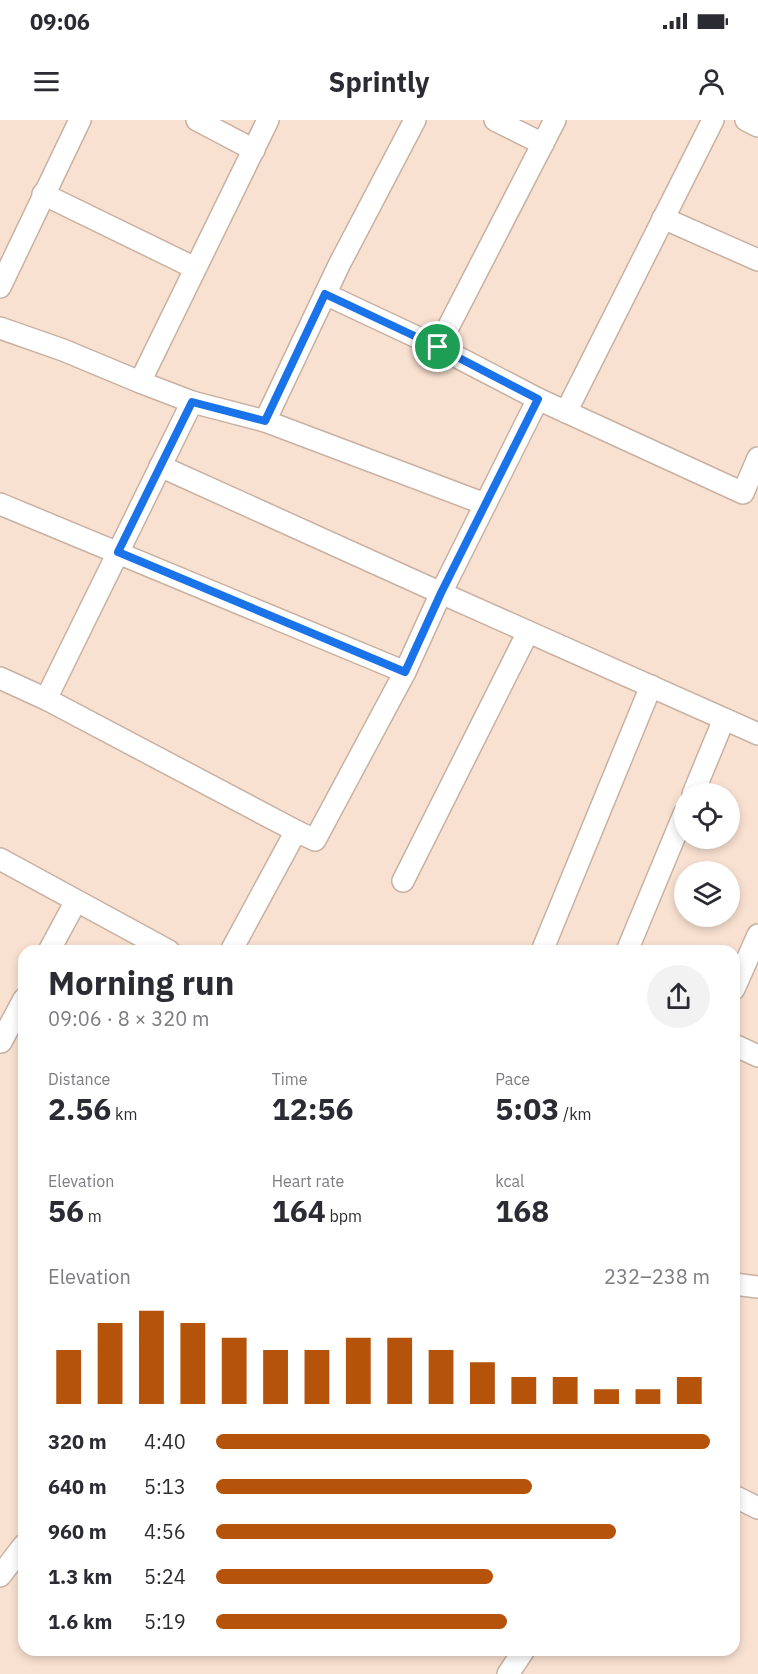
<!DOCTYPE html>
<meta charset="utf-8">
<style>
:root{--surface:#fff;--page:#f2f2f3;--text:#2b2b33;--muted:#7c7c81;--accent:#b45309}
body{margin:0;font-family:"IBM Plex Sans",sans-serif;background:var(--page);color:var(--text);height:100vh;display:flex;flex-direction:column;font-size:22px;white-space:nowrap}
*{box-sizing:border-box;margin:0}
p{font-size:20px;color:var(--muted)}
.icon{flex:none;width:33px;height:33px;fill:none;stroke:currentColor;stroke-width:2;stroke-linecap:round;stroke-linejoin:round}
.map{position:relative;flex:1;overflow:hidden}
.drawer{position:absolute;left:18px;top:825px;width:722px;height:711px;display:flex;flex-direction:column;background:var(--surface);border-radius:18px;box-shadow:0 3px 9px #0003}
.drawer>*{flex:none}
.tools{position:absolute;left:674px;top:663px;display:grid;gap:12px}
.tools a{display:grid;place-items:center;width:66px;height:66px;border-radius:50%;background:var(--surface);box-shadow:0 3px 9px #0003;font-size:30px}
.pin{position:absolute;display:grid;place-items:center;width:51px;height:51px;color:#fff;margin:-26px;border:3px solid #fff;border-radius:50%;box-shadow:0 2px 6px #0007}
.round{display:grid;place-items:center;flex:none;width:63px;height:63px;border-radius:32px;background:var(--page)}
.overview{display:flex;align-items:center;justify-content:space-between;height:102px;padding:0 30px}
h1{font-size:33px;font-weight:800;line-height:45px}
.stats{display:grid;grid-template-columns:repeat(3,1fr);gap:9px;height:102px;padding:6px 30px}
.stats div{display:grid;align-content:center}
.stats b{font-size:30px;font-weight:800}
.stats small{font-size:16px;font-weight:400}
.stats p{font-size:16px}
.chart{height:168px;padding:12px 30px}
.chart p{display:flex;justify-content:space-between}
.chart svg{width:100%;height:108px;margin-top:6px;stroke:var(--accent);stroke-width:6}
ul{padding:0 30px;list-style:none;font-size:20px}
li{display:grid;grid-template-columns:96px 72px 1fr;align-items:center;height:45px}
li i{height:15px;border-radius:8px;background:var(--accent)}
.status{display:flex;justify-content:space-between;align-items:center;height:42px;padding:0 30px;background:var(--surface);direction:ltr}
.status svg{height:16px;fill:currentColor}
header{display:flex;justify-content:space-between;align-items:center;height:78px;padding:0 30px;background:var(--surface);font-size:27px;font-weight:800}
.map>svg:first-child{display:block}
.lines{fill:none;stroke-linecap:round;stroke-linejoin:round}
.street-casing{stroke:#c8b1a2;stroke-width:24}
.street{stroke:#fff;stroke-width:21}
.route-casing{stroke:#fff;stroke-width:12}
.route{stroke:#1a73e8;stroke-width:8}
</style>
<div class="status"><b>09:06</b><svg viewBox="0 0 49 12"><path d="M0 12V9h3v3zM5 12V6h3v6zM10 12V3h3v9zM15 12V0h3v12zM26 1h20v11H26zM47 4h2v5h-2z"/></svg></div>
<header><svg class="icon" aria-label="menu" viewBox="0 0 24 24"><path d="M4 6h16M4 12h16M4 18h16"/></svg>Sprintly<svg class="icon" aria-label="person" viewBox="0 0 24 24"><circle cx="12" cy="8" r="4"/><path d="M4 21q1-7 8-7t8 7"/></svg></header>
<div class="map">
<svg width="758" height="1554" viewBox="0 0 758 1554">
<rect width="100%" height="100%" fill="#f9e1d1"/>
<g class="lines">
<g class="street-casing">
<g id="street">
<polyline points="197,0 254,30"/>
<polyline points="495,0 543,24"/>
<polyline points="746,0 758,6"/>
<polyline points="43,74 195,148"/>
<polyline points="663,98 758,140"/>
<polyline points="0,167 80,0"/>
<polyline points="325,174 438,227 555,0"/>
<polyline points="0,208 63,230 140,262 192,282 265,301 485,384"/>
<polyline points="438,227 538,279 743,373 758,338"/>
<polyline points="140,262 268,0"/>
<polyline points="566,292 713,0"/>
<polyline points="265,301 339,145 415,0"/>
<polyline points="160,346 441,473 758,614"/>
<polyline points="0,384 405,552"/>
<polyline points="0,558 46,579 296,711"/>
<polyline points="46,579 192,282"/>
<polyline points="693,674 724,599"/>
<polyline points="0,739 169,831"/>
<polyline points="403,761 528,512"/>
<polyline points="49,831 76,781"/>
<polyline points="231,831 296,711 315,720 405,552 441,473 538,279"/>
<polyline points="542,831 651,566"/>
<polyline points="627,831 684,694"/>
<polyline points="734,869 758,815"/>
<polyline points="0,921 1,922 24,879"/>
<polyline points="734,925 758,936"/>
<polyline points="734,1164 758,1167"/>
<polyline points="734,1376 758,1388"/>
<polyline points="0,1456 24,1425"/>
<polyline points="508,1554 524,1530"/>
</g>
</g>
<use href="#street" class="street"/>
</g>
<g class="lines">
<g class="route-casing">
<polygon id="route" points="325,174 438,227 538,279 441,473 405,552 118,432 192,282 265,301"/>
</g>
<use href="#route" class="route"/>
</g>
</svg>
<div class="tools">
<a><svg class="icon" aria-label="locate" viewBox="0 0 24 24"><circle cx="12" cy="12" r="6"/><path d="M12 2v4M12 18v4M2 12h4M18 12h4"/></svg></a>
<a><svg class="icon" aria-label="layers" viewBox="0 0 24 24"><path d="M12 4l9 5-9 5-9-5zM3 14l9 5 9-5"/></svg></a>
</div>
<div class="pin" style="left:438px;top:227px;background:#1e9e55"><svg class="icon" aria-label="arrive" viewBox="0 0 24 24"><path d="M6 21V4h12l-3 4 3 4H6"/></svg></div>
<section class="drawer">
<div class="overview"><div><h1>Morning run</h1><p>09:06 · 8 × 320 m</p></div><a class="round"><svg class="icon" aria-label="share" viewBox="0 0 24 24"><path d="M12 15V3M7 8l5-5 5 5M5 13v7h14v-7"/></svg></a></div>
<div class="stats">
<div><p>Distance</p><b>2.56<small> km</small></b></div>
<div><p>Time</p><b>12:56</b></div>
<div><p>Pace</p><b>5:03<small> /km</small></b></div>
</div>
<div class="stats">
<div><p>Elevation</p><b>56<small> m</small></b></div>
<div><p>Heart rate</p><b>164<small> bpm</small></b></div>
<div><p>kcal</p><b>168</b></div>
</div>
<div class="chart"><p><span>Elevation</span>232–238 m</p>
<svg viewBox="0 0 160 44" preserveAspectRatio="none"><path d="M5 44V22M15 44V11M25 44V6M35 44V11M45 44V17M55 44V22M65 44V22M75 44V17M85 44V17M95 44V22M105 44V27M115 44V33M125 44V33M135 44V38M145 44V38M155 44V33"/></svg>
</div>
<ul>
<li><b>320 m</b>4:40<i style="width:100%"></i></li>
<li><b>640 m</b>5:13<i style="width:64%"></i></li>
<li><b>960 m</b>4:56<i style="width:81%"></i></li>
<li><b>1.3 km</b>5:24<i style="width:56%"></i></li>
<li><b>1.6 km</b>5:19<i style="width:59%"></i></li>
</ul>
</section>
</div>
